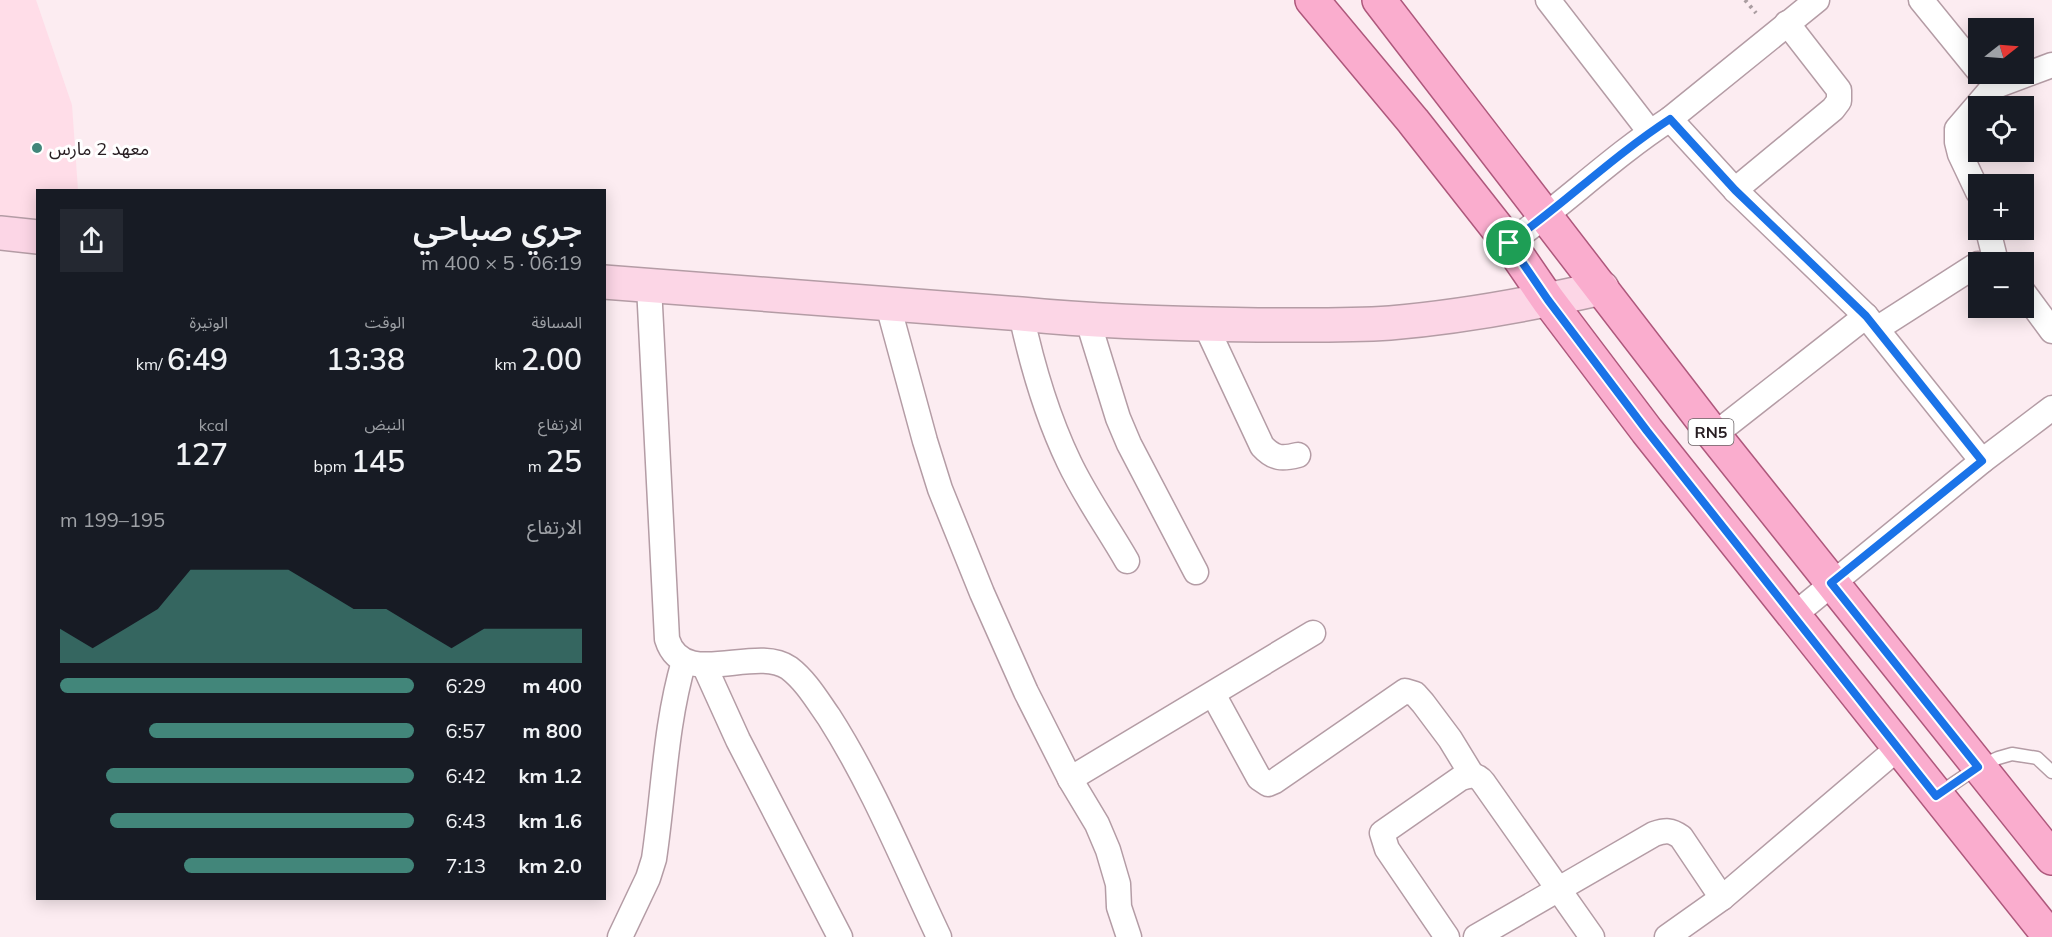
<!DOCTYPE html>
<html lang="ar">
<meta charset="utf-8">
<style>
:root{--surface:#171b24;--page:#242831;--text:#f1f3f6;--muted:#9ea1a6;--accent:#42867a}
body{margin:0;font-family:Mulish,"Noto Sans Arabic",sans-serif;background:var(--page);color:var(--text);direction:rtl;height:100vh;display:flex;flex-direction:column;font-size:22px;white-space:nowrap}
*{box-sizing:border-box;margin:0}
p{font-size:20px;color:var(--muted)}
.icon{flex:none;width:33px;height:33px;fill:none;stroke:currentColor;stroke-width:2;stroke-linecap:round;stroke-linejoin:round}
.map{position:relative;flex:1;overflow:hidden;direction:ltr}
.sheet{position:absolute;left:36px;top:189px;width:570px;height:711px;display:flex;flex-direction:column;background:var(--surface);border-radius:0px;box-shadow:0 3px 15px #0003;direction:rtl}
.sheet>*{flex:none}
.needle{width:39px;rotate:73deg}
.fabs{position:absolute;left:1968px;top:18px;display:grid;gap:12px}
.fabs a{display:grid;place-items:center;width:66px;height:66px;border-radius:0px;background:var(--surface);box-shadow:0 3px 15px #0003;font-size:30px}
.pin{position:absolute;display:grid;place-items:center;width:51px;height:51px;color:#fff;margin:-26px;border:3px solid #fff;border-radius:50%;box-shadow:0 2px 6px #0007}
.round{display:grid;place-items:center;flex:none;width:63px;height:63px;border-radius:0px;background:var(--page)}
.headline{display:flex;align-items:center;justify-content:space-between;height:102px;padding:0 24px}
h1{font-size:33px;font-weight:600;line-height:45px}
.metrics{display:grid;grid-template-columns:repeat(3,1fr);gap:9px;height:102px;padding:6px 24px}
.metrics div{display:grid;align-content:center}
.metrics b{font-size:30px;font-weight:600}
.metrics small{font-size:16px;font-weight:400}
.metrics p{font-size:16px}
.chart{height:168px;padding:12px 24px}
.chart p{display:flex;justify-content:space-between}
.chart svg{width:100%;height:108px;margin-top:6px;fill:var(--accent);opacity:.7}
ul{padding:0 24px;list-style:none;font-size:20px}
li{display:grid;grid-template-columns:96px 72px 1fr;align-items:center;height:45px}
li i{height:15px;border-radius:8px;background:var(--accent)}
.map>svg:first-child{display:block}
.built{fill:#ffdde8}
.lines{fill:none;stroke-linecap:round;stroke-linejoin:round}
.lane-casing{stroke:#b49ca5;stroke-width:15}
.street-casing{stroke:#b49ca5;stroke-width:27}
.secondary-casing{stroke:#b49ca5;stroke-width:36}
.primary-casing{stroke:#ae587c;stroke-width:36}
.path{stroke:#aa9da1;stroke-width:4;stroke-dasharray:3 4.5;stroke-linecap:butt}
.lane{stroke:#fff;stroke-width:12}
.street{stroke:#fff;stroke-width:24}
.secondary{stroke:#fcd6e6;stroke-width:33}
.primary{stroke:#faadce;stroke-width:33}
.route-casing{stroke:#fff;stroke-width:12}
.route{stroke:#1a73e8;stroke-width:8}
.poi-dot{fill:#42867a;stroke:#fff;stroke-width:2}
.labels{text-anchor:middle;dominant-baseline:central;stroke-width:6;stroke-linejoin:round;paint-order:stroke}
.shield{fill:#fff;stroke:#686164;stroke-width:1.5}
.shield-label{font-size:16px;font-weight:bold;fill:#271d21}
.poi-label{font-size:18px;fill:#271d21;stroke:#fff;text-anchor:start}
</style>
<div class="map">
<svg width="2052" height="937" viewBox="0 0 2052 937">
<rect width="100%" height="100%" fill="#fcecf1"/>
<polygon class="built" points="0,0 36,0 72,105 78,190 38,190 37,220 0,215"/>
<g class="lines">
<g class="lane-casing">
<polyline id="lane" points="1938,794 1978,767 1998,758 2012,754 2037,758 2052,772"/>
</g>
<g class="street-casing">
<g id="street">
<polyline points="1548,0 1650,132"/>
<polyline points="1921,0 1978,70"/>
<polyline points="1670,119 1735,190 1866,316 1982,461"/>
<polyline points="1735,190 1833,109 1839,101 1839,90 1787,23"/>
<polyline points="1978,192 1960,154 1957,142 1957,129 1993,87 2052,65"/>
<polyline points="1988,230 1994,254"/>
<path d="M1509,243C1564,204 1613,156 1670,119L1817,0"/>
<path d="M649,286L667,639C683,691 755,644 789,668C806,681 817,700 829,717C873,786 904,863 939,937"/>
<polyline points="2024,293 2052,331"/>
<polyline points="888,305 925,441 940,489 982,593 1026,692 1070,779 1097,824 1108,850 1118,884 1119,907 1129,937"/>
<path d="M1021,314C1032,365 1046,414 1069,462C1085,496 1108,528 1127,561"/>
<polyline points="1088,321 1118,418 1129,444 1196,572"/>
<path d="M1205,324L1262,446C1274,459 1282,459 1298,455"/>
<polyline points="1878,328 1978,264"/>
<polyline points="1714,435 1866,316"/>
<polyline points="1794,615 1982,461 2052,408"/>
<polyline points="704,665 738,740 840,937"/>
<polyline points="1213,694 1259,778 1268,784 1275,781 1405,691 1415,694 1423,703 1450,739 1472,775"/>
<polyline points="1070,779 1313,633"/>
<path d="M620,937L648,878L654,859C664,792 665,726 684,661"/>
<path d="M1447,937L1387,849L1382,833L1461,778C1470,775 1477,774 1483,782L1592,937"/>
<path d="M1476,937L1654,834C1666,830 1671,830 1681,837L1722,898"/>
<polyline points="1667,937 1722,898 1898,748"/>
</g>
</g>
<g class="secondary-casing">
<g id="secondary">
<polyline points="0,233 38,237"/>
<path d="M604,282L1021,314C1100,322 1178,324 1258,325C1302,325 1346,326 1390,323C1461,317 1532,304 1602,288"/>
</g>
</g>
<g class="primary-casing">
<g id="primary">
<polyline points="1312,0 1413,121 1509,243 1548,300 1647,431 2050,937"/>
<polyline points="1379,0 1714,435 2052,858"/>
</g>
</g>
<polyline class="path" points="1745,0 1756,13"/>
<use href="#lane" class="lane"/>
<use href="#street" class="street"/>
<use href="#secondary" class="secondary"/>
<use href="#primary" class="primary"/>
</g>
<g class="lines">
<g class="route-casing">
<path id="route" d="M1670,119L1735,190L1866,316L1982,461L1831,583L1978,767L1936,796L1647,431L1548,300L1509,243C1564,204 1613,156 1670,119Z"/>
</g>
<use href="#route" class="route"/>
</g>
<circle class="poi-dot" cx="37" cy="148" r="6"/>
<g class="labels">
<rect class="shield" x="1688.5" y="419" width="45" height="26" rx="4.5"/>
<g class="shield-label">
<text x="1711" y="432">RN5</text>
</g>
<g class="poi-label">
<text x="49" y="148">معهد 2 مارس</text>
</g>
</g>
</svg>
<div class="fabs">
<a><svg class="needle" viewBox="-14 -14 28 28"><path d="M0-13l5 13h-10z" fill="#e53935"/><path d="M0 13l5-13h-10z" fill="#9ea1a6"/></svg></a>
<a><svg class="icon" aria-label="locate" viewBox="0 0 24 24"><circle cx="12" cy="12" r="6"/><path d="M12 2v4M12 18v4M2 12h4M18 12h4"/></svg></a>
<a>+</a>
<a>−</a>
</div>
<div class="pin" style="left:1509px;top:243px;background:#1e9e55"><svg class="icon" aria-label="arrive" viewBox="0 0 24 24"><path d="M6 21V4h12l-3 4 3 4H6"/></svg></div>
<section class="sheet">
<div class="headline"><div><h1>جري صباحي</h1><p>06:19 · 5 × 400 m</p></div><a class="round"><svg class="icon" aria-label="share" viewBox="0 0 24 24"><path d="M12 15V3M7 8l5-5 5 5M5 13v7h14v-7"/></svg></a></div>
<div class="metrics">
<div><p>المسافة</p><b>2.00<small> km</small></b></div>
<div><p>الوقت</p><b>13:38</b></div>
<div><p>الوتيرة</p><b>6:49<small> /km</small></b></div>
</div>
<div class="metrics">
<div><p>الارتفاع</p><b>25<small> m</small></b></div>
<div><p>النبض</p><b>145<small> bpm</small></b></div>
<div><p>kcal</p><b>127</b></div>
</div>
<div class="chart"><p><span>الارتفاع</span>195–199 m</p>
<svg viewBox="0 0 160 44" preserveAspectRatio="none"><path d="M0 44V30L10 38L20 30L30 22L40 6L50 6L60 6L70 6L80 14L90 22L100 22L110 30L120 38L130 30L140 30L150 30L160 30V44z"/></svg>
</div>
<ul>
<li><b>400 m</b>6:29<i style="width:100%"></i></li>
<li><b>800 m</b>6:57<i style="width:75%"></i></li>
<li><b>1.2 km</b>6:42<i style="width:87%"></i></li>
<li><b>1.6 km</b>6:43<i style="width:86%"></i></li>
<li><b>2.0 km</b>7:13<i style="width:65%"></i></li>
</ul>
</section>
</div>
